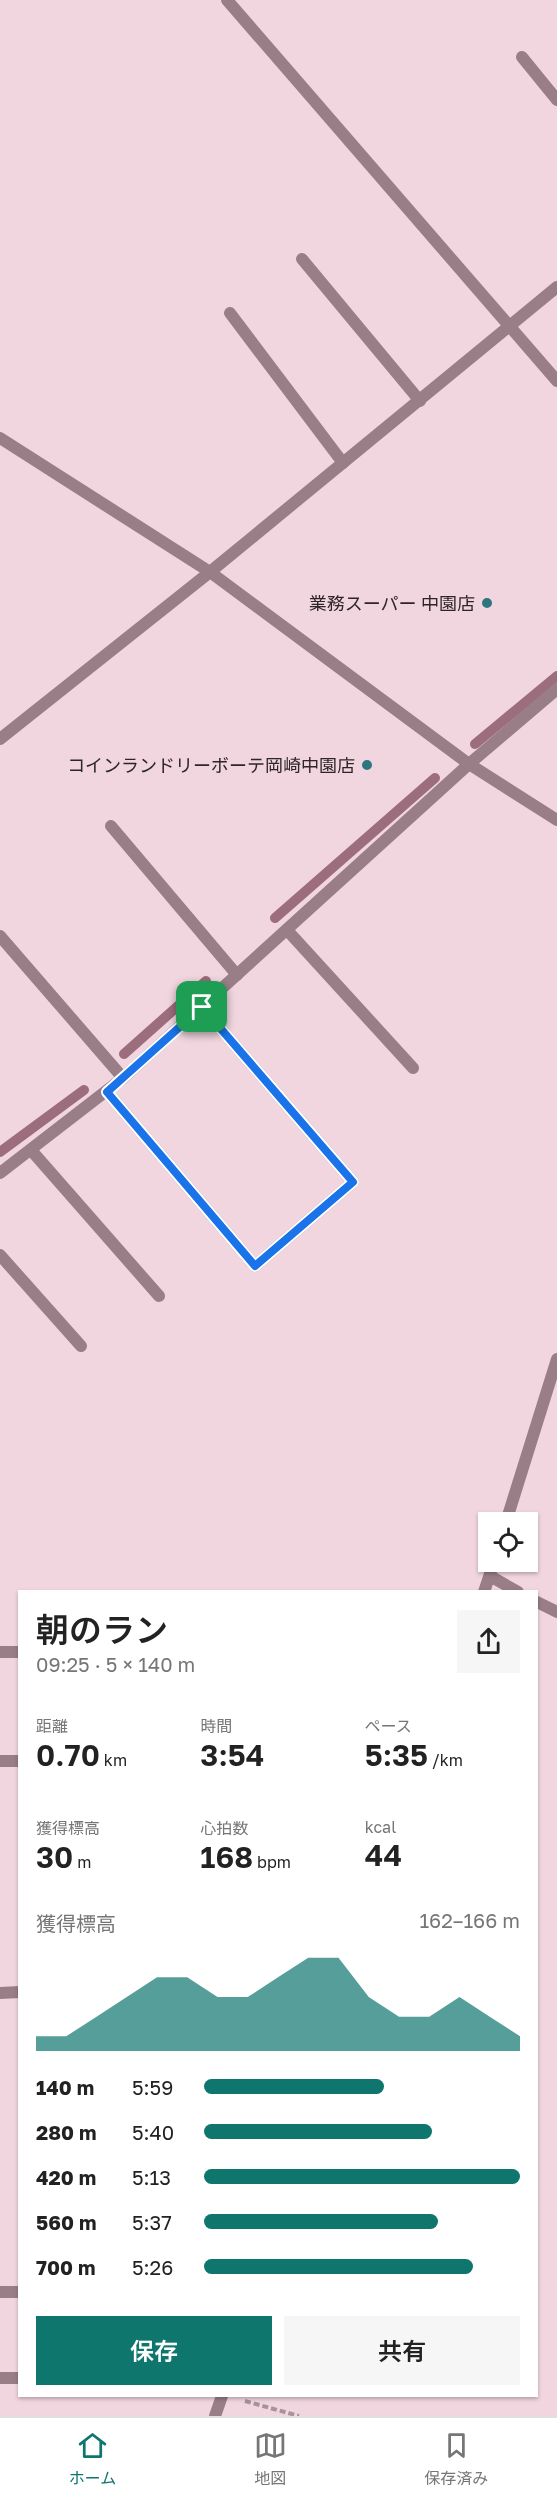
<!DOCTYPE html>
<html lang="ja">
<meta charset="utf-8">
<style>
:root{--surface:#fff;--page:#f6f6f6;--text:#222;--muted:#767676;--line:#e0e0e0;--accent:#0f766e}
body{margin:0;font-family:"Golos Text","Noto Sans JP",sans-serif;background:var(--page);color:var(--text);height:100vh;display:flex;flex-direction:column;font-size:22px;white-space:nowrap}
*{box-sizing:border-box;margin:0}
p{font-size:20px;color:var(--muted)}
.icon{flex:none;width:33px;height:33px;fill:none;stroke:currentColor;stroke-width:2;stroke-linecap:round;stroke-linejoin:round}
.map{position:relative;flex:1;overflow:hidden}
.side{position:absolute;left:18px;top:1590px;width:520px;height:807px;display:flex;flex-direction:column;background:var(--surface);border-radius:0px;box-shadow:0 2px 4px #0004}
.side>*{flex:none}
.buttons{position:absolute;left:478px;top:1512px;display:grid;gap:12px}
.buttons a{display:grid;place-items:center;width:60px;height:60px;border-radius:0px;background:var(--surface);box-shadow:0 2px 4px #0004;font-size:30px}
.pin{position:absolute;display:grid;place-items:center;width:51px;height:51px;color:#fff;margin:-26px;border-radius:12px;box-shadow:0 3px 9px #0006}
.round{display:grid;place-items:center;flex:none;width:63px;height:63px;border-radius:0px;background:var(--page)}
.overview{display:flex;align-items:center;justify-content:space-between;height:102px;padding:0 18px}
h1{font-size:33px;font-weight:600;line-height:45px}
.metrics{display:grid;grid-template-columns:repeat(3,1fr);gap:9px;height:102px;padding:6px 18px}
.metrics div{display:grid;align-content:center}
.metrics b{font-size:30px;font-weight:600}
.metrics small{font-size:16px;font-weight:400}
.metrics p{font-size:16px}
.chart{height:168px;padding:12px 18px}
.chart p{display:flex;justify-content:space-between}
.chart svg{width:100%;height:108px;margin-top:6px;fill:var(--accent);opacity:.7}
.cta{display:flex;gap:12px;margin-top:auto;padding:12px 18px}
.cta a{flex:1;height:69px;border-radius:0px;background:var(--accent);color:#fff;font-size:24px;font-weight:600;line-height:69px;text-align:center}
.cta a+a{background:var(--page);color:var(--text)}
ul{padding:0 18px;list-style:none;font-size:20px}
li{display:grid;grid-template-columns:96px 72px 1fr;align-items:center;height:45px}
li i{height:15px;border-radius:8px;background:var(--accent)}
.tab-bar{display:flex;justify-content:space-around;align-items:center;height:84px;border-top:2px solid var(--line);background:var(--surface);font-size:16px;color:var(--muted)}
.tab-bar a{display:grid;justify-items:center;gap:3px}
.tab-bar .on{color:var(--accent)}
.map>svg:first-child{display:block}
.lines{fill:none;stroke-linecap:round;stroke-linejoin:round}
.stream{stroke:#9c6d7d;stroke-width:10}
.path{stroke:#a7939a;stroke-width:4;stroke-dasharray:6 3;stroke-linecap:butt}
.service{stroke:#9a7e87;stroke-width:12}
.minor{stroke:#9a7e87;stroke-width:12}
.route-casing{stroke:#fff;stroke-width:12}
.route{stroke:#1a73e8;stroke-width:8}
.poi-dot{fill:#2e767f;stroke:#f1d6df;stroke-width:2}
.labels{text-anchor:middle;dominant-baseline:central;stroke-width:4.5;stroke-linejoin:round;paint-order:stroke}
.poi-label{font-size:18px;fill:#2e2528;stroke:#f1d6df;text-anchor:end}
</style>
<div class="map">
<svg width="557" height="2416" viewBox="0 0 557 2416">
<rect width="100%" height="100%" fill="#f1d6df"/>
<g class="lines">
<g class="stream">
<polyline points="475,744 557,676"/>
<polyline points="275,918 435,778"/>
<polyline points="124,1054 206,981"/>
<polyline points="0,1152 84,1090"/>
</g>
<polyline class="path" points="245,2401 299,2416"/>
<g class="service">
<polyline points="302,259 420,401"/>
<polyline points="230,313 343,463"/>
<polyline points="0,739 210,572"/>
<polyline points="111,826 237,975"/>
<polyline points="287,930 413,1068"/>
<polyline points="31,1150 159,1296"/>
<polyline points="0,1255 81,1346"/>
<polyline points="0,2292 17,2292"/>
<polyline points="0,2378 20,2378"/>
</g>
<g class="minor">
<polyline points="227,0 557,381"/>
<polyline points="522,57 557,100"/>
<polyline points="0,438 210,572 469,764 557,820"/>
<polyline points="210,572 557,287"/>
<polyline points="0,936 123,1078"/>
<polyline points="107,1092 255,1266 353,1182 202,1007"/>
<polyline points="0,1173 123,1078 469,764 557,689"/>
<polyline points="506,1522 557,1359"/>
<polyline points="490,1576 518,1592"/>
<polyline points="484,1592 494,1562"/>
<polyline points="537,1602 557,1612"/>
<polyline points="0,1652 20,1652"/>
<polyline points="0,1761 20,1761"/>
<polyline points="0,1993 20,1992"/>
<polyline points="215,2416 222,2396"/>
</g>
</g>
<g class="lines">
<g class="route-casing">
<polygon id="route" points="202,1007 353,1182 255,1266 107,1092"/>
</g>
<use href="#route" class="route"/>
</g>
<g class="poi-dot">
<circle cx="487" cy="603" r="6"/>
<circle cx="367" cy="765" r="6"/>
</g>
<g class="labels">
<g class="poi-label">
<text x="475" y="603">業務スーパー 中園店</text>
<text x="355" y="765">コインランドリーボーテ岡崎中園店</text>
</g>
</g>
</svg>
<div class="buttons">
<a><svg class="icon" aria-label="locate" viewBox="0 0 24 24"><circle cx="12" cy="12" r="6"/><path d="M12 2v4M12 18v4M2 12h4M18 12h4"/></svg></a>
</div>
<div class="pin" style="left:202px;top:1007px;background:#1e9e55"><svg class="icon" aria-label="arrive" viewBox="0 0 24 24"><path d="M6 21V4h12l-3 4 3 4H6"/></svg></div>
<section class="side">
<div class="overview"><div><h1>朝のラン</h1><p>09:25 · 5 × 140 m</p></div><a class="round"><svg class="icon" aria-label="share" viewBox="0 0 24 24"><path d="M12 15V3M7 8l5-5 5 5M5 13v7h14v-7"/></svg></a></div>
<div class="metrics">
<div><p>距離</p><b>0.70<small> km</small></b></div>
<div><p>時間</p><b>3:54</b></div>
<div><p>ペース</p><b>5:35<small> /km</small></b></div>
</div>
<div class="metrics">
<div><p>獲得標高</p><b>30<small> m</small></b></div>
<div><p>心拍数</p><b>168<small> bpm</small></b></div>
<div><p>kcal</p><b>44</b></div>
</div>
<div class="chart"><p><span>獲得標高</span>162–166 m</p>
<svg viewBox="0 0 160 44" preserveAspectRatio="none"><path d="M0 44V38L10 38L20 30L30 22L40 14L50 14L60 22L70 22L80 14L90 6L100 6L110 22L120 30L130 30L140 22L150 30L160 38V44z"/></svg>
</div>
<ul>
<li><b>140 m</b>5:59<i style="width:57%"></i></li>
<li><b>280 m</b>5:40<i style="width:72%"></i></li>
<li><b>420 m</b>5:13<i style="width:100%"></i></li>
<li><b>560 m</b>5:37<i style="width:74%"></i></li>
<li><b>700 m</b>5:26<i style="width:85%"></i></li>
</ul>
<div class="cta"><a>保存</a><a>共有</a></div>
</section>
</div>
<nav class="tab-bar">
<a class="on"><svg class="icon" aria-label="home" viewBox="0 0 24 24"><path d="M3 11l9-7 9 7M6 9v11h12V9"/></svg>ホーム</a>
<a><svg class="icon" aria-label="map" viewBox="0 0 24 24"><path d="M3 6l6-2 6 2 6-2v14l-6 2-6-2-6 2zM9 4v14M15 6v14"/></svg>地図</a>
<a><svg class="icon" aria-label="saved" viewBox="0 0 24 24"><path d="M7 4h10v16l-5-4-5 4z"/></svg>保存済み</a>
</nav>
